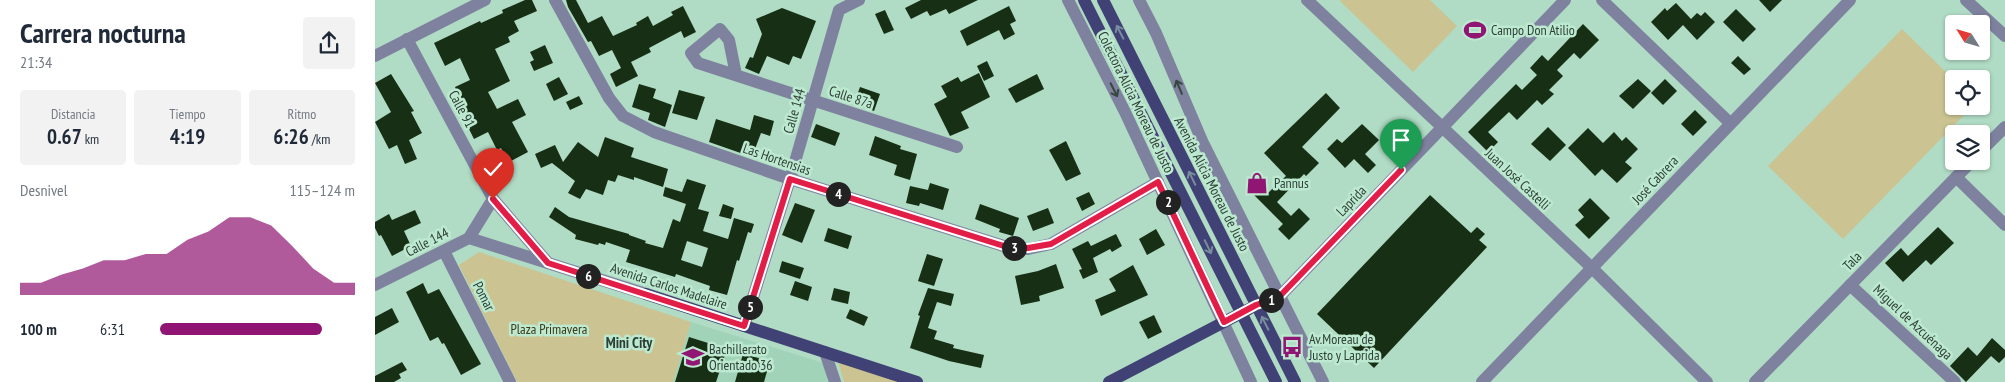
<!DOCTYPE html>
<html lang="es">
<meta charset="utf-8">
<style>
:root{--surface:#fff;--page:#f2f2f3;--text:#1f2937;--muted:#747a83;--accent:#911572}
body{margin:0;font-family:"PT Sans Narrow",sans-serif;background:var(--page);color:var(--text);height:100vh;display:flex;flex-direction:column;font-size:19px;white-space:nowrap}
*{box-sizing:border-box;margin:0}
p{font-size:16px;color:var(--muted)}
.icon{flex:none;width:28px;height:28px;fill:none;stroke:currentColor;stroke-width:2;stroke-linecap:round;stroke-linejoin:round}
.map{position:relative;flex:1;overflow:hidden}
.drawer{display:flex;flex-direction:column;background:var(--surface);width:375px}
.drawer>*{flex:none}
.needle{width:32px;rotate:307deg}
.fabs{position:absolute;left:1570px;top:15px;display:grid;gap:10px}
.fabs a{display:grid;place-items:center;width:45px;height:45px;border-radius:5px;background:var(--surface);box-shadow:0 1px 4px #0004;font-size:25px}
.pin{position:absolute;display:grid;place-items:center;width:42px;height:42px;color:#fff;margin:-51px -21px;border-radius:50% 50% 50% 0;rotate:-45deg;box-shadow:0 0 5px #0007}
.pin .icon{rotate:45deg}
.km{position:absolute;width:25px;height:25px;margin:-12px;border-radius:50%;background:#222;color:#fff;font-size:14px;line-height:25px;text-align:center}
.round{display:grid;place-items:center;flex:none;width:52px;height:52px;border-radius:5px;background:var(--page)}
.headline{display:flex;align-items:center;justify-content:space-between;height:85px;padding:0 20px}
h1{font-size:28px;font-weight:700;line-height:38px}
.figures{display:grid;grid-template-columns:repeat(3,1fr);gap:8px;height:85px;padding:5px 20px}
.figures div{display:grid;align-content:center;border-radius:5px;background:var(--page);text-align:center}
.figures b{font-size:21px;font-weight:700}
.figures small{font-size:14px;font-weight:400}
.figures p{font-size:14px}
.chart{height:140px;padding:10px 20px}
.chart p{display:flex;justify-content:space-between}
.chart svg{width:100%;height:90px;margin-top:5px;fill:var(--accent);opacity:.7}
ul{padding:0 20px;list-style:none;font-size:16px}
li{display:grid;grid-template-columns:80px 60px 1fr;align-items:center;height:38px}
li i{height:12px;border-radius:6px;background:var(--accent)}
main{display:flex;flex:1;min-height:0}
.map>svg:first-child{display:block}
.built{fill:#a0d3b7}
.park{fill:#cbc492}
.building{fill:#172f14;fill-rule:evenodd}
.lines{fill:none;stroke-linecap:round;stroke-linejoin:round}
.minor{stroke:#7f829f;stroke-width:12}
.major{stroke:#404174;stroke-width:12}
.oneway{stroke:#788d9e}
.oneway2{stroke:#364740}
.route-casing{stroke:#fff;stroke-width:10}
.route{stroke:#e11d48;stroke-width:6}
.labels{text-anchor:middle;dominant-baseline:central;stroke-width:5;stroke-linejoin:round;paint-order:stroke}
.poi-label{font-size:14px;fill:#2e4036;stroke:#bde9d1;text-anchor:start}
.street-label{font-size:14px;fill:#2e4036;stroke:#bde9d1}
.park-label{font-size:14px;fill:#3d3816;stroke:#bde9d1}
.neighbourhood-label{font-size:15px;font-weight:bold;fill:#2e4036;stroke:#bde9d1}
</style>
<main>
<section class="drawer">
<div class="headline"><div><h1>Carrera nocturna</h1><p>21:34</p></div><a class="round"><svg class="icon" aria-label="share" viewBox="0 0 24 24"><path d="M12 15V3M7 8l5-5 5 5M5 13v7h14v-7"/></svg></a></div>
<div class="figures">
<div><p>Distancia</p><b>0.67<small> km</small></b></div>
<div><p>Tiempo</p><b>4:19</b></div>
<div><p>Ritmo</p><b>6:26<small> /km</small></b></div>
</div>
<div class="chart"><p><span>Desnivel</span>115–124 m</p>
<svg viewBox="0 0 160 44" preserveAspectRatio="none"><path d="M0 44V38L10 38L20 34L30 31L40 27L50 27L60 24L70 24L80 17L90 13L100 6L110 6L120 10L130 20L140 31L150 38L160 38V44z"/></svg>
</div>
<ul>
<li><b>100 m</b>6:31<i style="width:83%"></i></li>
</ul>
</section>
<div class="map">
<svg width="1630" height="382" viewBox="0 0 1630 382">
<rect width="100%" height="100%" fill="#b0dbc4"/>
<polygon class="built" points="316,322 448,363 453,382 298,382"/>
<g class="park">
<polygon points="966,0 1055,0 1082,26 1038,72 965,1"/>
<polygon points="1527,29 1579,80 1579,106 1598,106 1468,239 1393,166"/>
<polygon points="104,252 316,322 298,382 142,382 84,265"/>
<polygon points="462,358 532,382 469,382"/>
</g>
<g class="building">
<polygon points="150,0 157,0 162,11 139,21 144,31 133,37 135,42 120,49 135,81 113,92 122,109 143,99 151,115 137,122 153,152 136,161 131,158 126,148 122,150 113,132 99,139 92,125 95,124 80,87 95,80 85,58 70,66 59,43 105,21 106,23 128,13 127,10"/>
<polygon points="191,0 201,0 213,23 227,16 238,36 262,25 261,23 273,16 278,26 298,15 296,12 308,6 321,32 309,38 306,31 274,48 276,52 256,62 263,76 241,87 235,74 246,68 237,50 224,56 216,41 213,42 193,7"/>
<polygon points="546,0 603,0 574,14 571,9 555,16 552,11 536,19 530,8"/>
<polygon points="1384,0 1407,0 1395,12"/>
<polygon points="1301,3 1316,19 1322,13 1326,16 1330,12 1340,22 1322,40 1308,25 1293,40 1276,22 1290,8 1292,11"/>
<polygon points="634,6 641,21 635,24 640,34 629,40 624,30 592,46 585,31"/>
<polygon points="407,8 441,21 426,59 418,56 414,65 392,56 384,74 370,68 375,57 378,58 387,34 381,19"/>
<polygon points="1361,9 1381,29 1368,42 1348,22"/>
<polygon points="510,10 519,30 509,34 500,14"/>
<polygon points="1208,24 1224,40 1205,59 1199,53 1182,70 1188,76 1174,90 1179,94 1167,105 1162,100 1142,120 1134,112 1113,132 1123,142 1113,152 1093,132 1141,84 1147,90 1162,75 1155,68 1167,55 1173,61"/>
<polygon points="170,45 178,63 159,71 155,62 159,60 155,52"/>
<polygon points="1363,56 1376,69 1369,75 1356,63"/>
<polygon points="612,61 619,76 609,81 602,66"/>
<polygon points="604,73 615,97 586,112 594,128 575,136 559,104 572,97 566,86 583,77 586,82"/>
<polygon points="16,74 39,111 36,112 47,133 34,140 42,159 30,164 22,145 14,149 0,122 16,112 0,83"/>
<polygon points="662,74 669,89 641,103 633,89"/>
<polygon points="184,77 193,94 179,101 171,84"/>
<polygon points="1263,79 1276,91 1258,109 1244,96"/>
<polygon points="1290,79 1302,91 1288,105 1276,93"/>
<polygon points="264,84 281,89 278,98 297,105 290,127 273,120 275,113 257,107"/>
<polygon points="485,87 505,94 499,111 479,104"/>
<polygon points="304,90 330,97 322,120 297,113"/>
<polygon points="951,93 965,108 927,147 944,163 931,176 929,174 902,202 916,216 924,208 935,219 914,240 903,229 908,224 877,193 886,185 893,193 911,176 889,153"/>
<polygon points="204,96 208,104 195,110 191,102"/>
<polygon points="1320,110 1332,122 1318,136 1306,124"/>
<polygon points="379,115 399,121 395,136 386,133 377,157 334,142 341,119 375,130"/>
<polygon points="441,124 465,133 460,146 436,137"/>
<polygon points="987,124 1004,140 990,154 1001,165 993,173 979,159 970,168 952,149 962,139 967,143"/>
<polygon points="1173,127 1191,145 1175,161 1156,144"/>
<polygon points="1213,128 1228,143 1239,132 1247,141 1251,137 1263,149 1250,162 1257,168 1242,183 1227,169 1220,176 1193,148"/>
<polygon points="500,136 526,146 525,149 542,154 535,180 519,175 522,165 494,155"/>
<polygon points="230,137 259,148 256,157 293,169 288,187 259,177 259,180 243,175 240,182 233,180 228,195 211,189 205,199 193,193 200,181 177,163 166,168 160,154 180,145 188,162 203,142 223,157"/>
<polygon points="691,141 706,174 691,181 674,150"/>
<path d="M312,179L331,185L323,209L334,212L328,231L353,239L359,218L379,224L376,233L373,232L364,261L362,260L352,295L334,290L335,286L301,274L300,277L251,262L255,250L231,242L230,245L224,243L223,245L200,239L201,235L174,217L180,207L194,217L254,234V235L271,241L270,243L288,248L298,219L305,222L311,204L288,196L290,187L307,192ZM312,241L333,248L327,267L306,260Z"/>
<polygon points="555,183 574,189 568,210 545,203 544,206 531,203 535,186 553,190"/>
<polygon points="714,192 720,204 707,211 701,198"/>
<polygon points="1055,195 1096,233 1102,227 1110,234 1104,240 1112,247 999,368 942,314"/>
<polygon points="1215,198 1235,218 1214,239 1200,225 1209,217 1203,210"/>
<polygon points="420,203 440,210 427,243 407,235"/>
<polygon points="348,204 359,208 356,219 344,216"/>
<polygon points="605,204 644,218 638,236 624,232 625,229 600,219"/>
<polygon points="673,208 679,223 658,231 652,216"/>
<polygon points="40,210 46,223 29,231 36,246 17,256 6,235 4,236 0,228 0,222 14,214 17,220"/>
<polygon points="1563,227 1579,243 1556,265 1551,260 1528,282 1510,263 1526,248 1533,256"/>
<polygon points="453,228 477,236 473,249 449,241"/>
<polygon points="781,229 790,245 772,255 764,239"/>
<polygon points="741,234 747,246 737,252 735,249 718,258 723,272 708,279 704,270 707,269 697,249 713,241 716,246"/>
<polygon points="552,254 568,259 559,286 543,281"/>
<polygon points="407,261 429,268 425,279 404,272"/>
<polygon points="681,264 689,288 664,296 665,301 646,305 640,276 663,271"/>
<polygon points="758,265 773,295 726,316 720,300 741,291 734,279"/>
<polygon points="420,281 437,287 433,301 415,295"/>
<polygon points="48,283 53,294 64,289 106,364 86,375 69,343 67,344 63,337 55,341 31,292"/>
<polygon points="459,288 475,292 473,304 456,300"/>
<polygon points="553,288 579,294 576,306 562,302 553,328 562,331 559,339 579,345 578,348 609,355 606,368 574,361 535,348 545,316 543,315"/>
<polygon points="17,308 24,322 0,335 0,317"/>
<polygon points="475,309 493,317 489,326 471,318"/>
<polygon points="779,315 787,332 773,339 764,322"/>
<polygon points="314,337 352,349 341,382 300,382"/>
<polygon points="1617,338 1630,350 1630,357 1624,363 1616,356 1591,382 1575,366 1593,347 1602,356"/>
<polygon points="368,354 395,361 389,382 360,382"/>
<polygon points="27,362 32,370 24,374 26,378 19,382 0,382 0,376"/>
</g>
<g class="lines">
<g class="minor">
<polyline points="180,0 234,98 248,116 279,132 415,179 632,247 653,249 676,244 783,182"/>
<polyline points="693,0 750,112 876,382"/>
<polyline points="764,0 781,33 828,143 948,382"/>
<polyline points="932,0 1217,268 1332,382"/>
<polyline points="1227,0 1355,123"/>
<polyline points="1591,0 1630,36"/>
<polyline points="32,39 118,199 173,263"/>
<polyline points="0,56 110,0"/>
<polyline points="361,75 354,40 345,29 316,53 323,63 582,147"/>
<polyline points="1606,151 1630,127"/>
<polyline points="1581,177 1630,225"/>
<polyline points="94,238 271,294"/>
<polyline points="69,251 135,382"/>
<polyline points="0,285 94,238 118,199"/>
<polyline points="1475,285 1580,382"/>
<polyline points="881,305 904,297 1190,0"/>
<polyline points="369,326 415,179 464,10 484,0"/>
<polyline points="450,352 460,382"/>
<polyline points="1107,382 1475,0"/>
<polyline points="1380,382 1597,161"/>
</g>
<g class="major">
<polyline points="709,0 901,382"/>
<polyline points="728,0 920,382"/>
<polyline points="271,294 542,382"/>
<polyline points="734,382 874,309"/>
</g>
</g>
<defs><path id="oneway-shaft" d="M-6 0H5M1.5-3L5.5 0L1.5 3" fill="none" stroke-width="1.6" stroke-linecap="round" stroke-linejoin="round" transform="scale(1.25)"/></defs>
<g class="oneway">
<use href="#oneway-shaft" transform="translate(745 32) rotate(-117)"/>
<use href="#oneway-shaft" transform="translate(817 178) rotate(-116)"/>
<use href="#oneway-shaft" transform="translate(833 247) rotate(64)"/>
<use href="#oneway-shaft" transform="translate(890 323) rotate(-117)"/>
</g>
<g class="oneway2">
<use href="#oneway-shaft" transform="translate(804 87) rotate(-113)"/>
<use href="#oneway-shaft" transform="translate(739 90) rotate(63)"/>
</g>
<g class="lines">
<g class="route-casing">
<polyline id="route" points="118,199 173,263 369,326 415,179 632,247 653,248 676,244 783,182 849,322 881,305 904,297 1026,170"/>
</g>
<use href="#route" class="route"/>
</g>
<defs>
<g id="stadium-bare" transform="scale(1.725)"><path d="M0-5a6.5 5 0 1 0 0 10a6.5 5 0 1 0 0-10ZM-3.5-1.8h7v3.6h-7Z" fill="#911572" stroke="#bde9d1" stroke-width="2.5" paint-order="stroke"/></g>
<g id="shop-bare" transform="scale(1.725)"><path d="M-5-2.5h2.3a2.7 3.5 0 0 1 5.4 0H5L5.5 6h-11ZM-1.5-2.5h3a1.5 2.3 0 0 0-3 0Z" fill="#911572" stroke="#bde9d1" stroke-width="2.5" paint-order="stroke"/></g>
<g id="bus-bare" transform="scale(1.725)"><path d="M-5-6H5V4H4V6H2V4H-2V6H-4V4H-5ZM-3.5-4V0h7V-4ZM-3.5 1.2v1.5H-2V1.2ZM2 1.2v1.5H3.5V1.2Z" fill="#911572" stroke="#bde9d1" stroke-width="2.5" paint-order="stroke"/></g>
<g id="school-bare" transform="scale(1.725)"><path d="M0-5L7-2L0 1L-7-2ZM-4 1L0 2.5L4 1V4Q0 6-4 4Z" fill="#911572" stroke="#bde9d1" stroke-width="2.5" paint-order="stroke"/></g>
</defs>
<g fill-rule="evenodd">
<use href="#stadium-bare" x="1100" y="30"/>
<use href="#shop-bare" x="882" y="183"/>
<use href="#bus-bare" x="917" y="347"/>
<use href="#school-bare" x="318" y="357"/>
</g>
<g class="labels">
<g class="poi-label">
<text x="1116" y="30">Campo Don Atilio</text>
<text x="899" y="183">Pannus</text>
<text x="934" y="339">Av.Moreau de<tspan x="934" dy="16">Justo y Laprida</tspan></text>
<text x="334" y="349">Bachillerato<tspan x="334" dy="16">Orientado 36</tspan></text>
</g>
<g class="street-label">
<text transform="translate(476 97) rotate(18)">Calle 87a</text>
<text transform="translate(761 102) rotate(64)">Colectora Alicia Moreau de Justo</text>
<text transform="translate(87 109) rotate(62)">Calle 91</text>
<text transform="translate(419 111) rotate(-74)">Calle 144</text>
<text transform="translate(402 159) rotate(19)">Las Hortensias</text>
<text transform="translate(1143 179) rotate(43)">Juan José Castelli</text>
<text transform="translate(1280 180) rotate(-47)">José Cabrera</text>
<text transform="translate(837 184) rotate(63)">Avenida Alicia Moreau de Justo</text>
<text transform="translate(976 201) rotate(-46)">Laprida</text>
<text transform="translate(52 242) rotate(-27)">Calle 144</text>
<text transform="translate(1477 261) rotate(-45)">Tala</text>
<text transform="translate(294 286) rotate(18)">Avenida Carlos Madelaire</text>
<text transform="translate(109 296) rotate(63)">Pomar</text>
<text transform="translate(1538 322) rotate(43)">Miguel de Azcuénaga</text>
</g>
<g class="park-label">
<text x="174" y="329">Plaza Primavera</text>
</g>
<g class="neighbourhood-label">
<text x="254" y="342">Mini City</text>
</g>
</g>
</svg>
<div class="fabs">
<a><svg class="needle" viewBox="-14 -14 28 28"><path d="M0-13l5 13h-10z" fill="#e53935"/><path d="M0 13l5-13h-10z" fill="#747a83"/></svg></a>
<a><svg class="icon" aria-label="locate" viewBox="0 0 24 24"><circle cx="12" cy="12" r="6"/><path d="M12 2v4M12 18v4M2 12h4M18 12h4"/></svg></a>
<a><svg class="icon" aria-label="layers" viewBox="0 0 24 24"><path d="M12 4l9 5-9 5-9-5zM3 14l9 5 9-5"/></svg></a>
</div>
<div class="pin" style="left:1026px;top:170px;background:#1e9e55"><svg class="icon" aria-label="arrive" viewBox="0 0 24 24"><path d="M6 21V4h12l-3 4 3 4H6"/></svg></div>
<div class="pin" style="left:118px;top:199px;background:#d93025"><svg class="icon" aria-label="check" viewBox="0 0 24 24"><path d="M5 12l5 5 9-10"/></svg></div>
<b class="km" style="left:896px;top:300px">1</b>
<b class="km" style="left:793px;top:202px">2</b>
<b class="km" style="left:639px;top:248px">3</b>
<b class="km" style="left:463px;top:194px">4</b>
<b class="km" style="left:375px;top:307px">5</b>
<b class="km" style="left:213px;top:276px">6</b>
</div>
</main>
